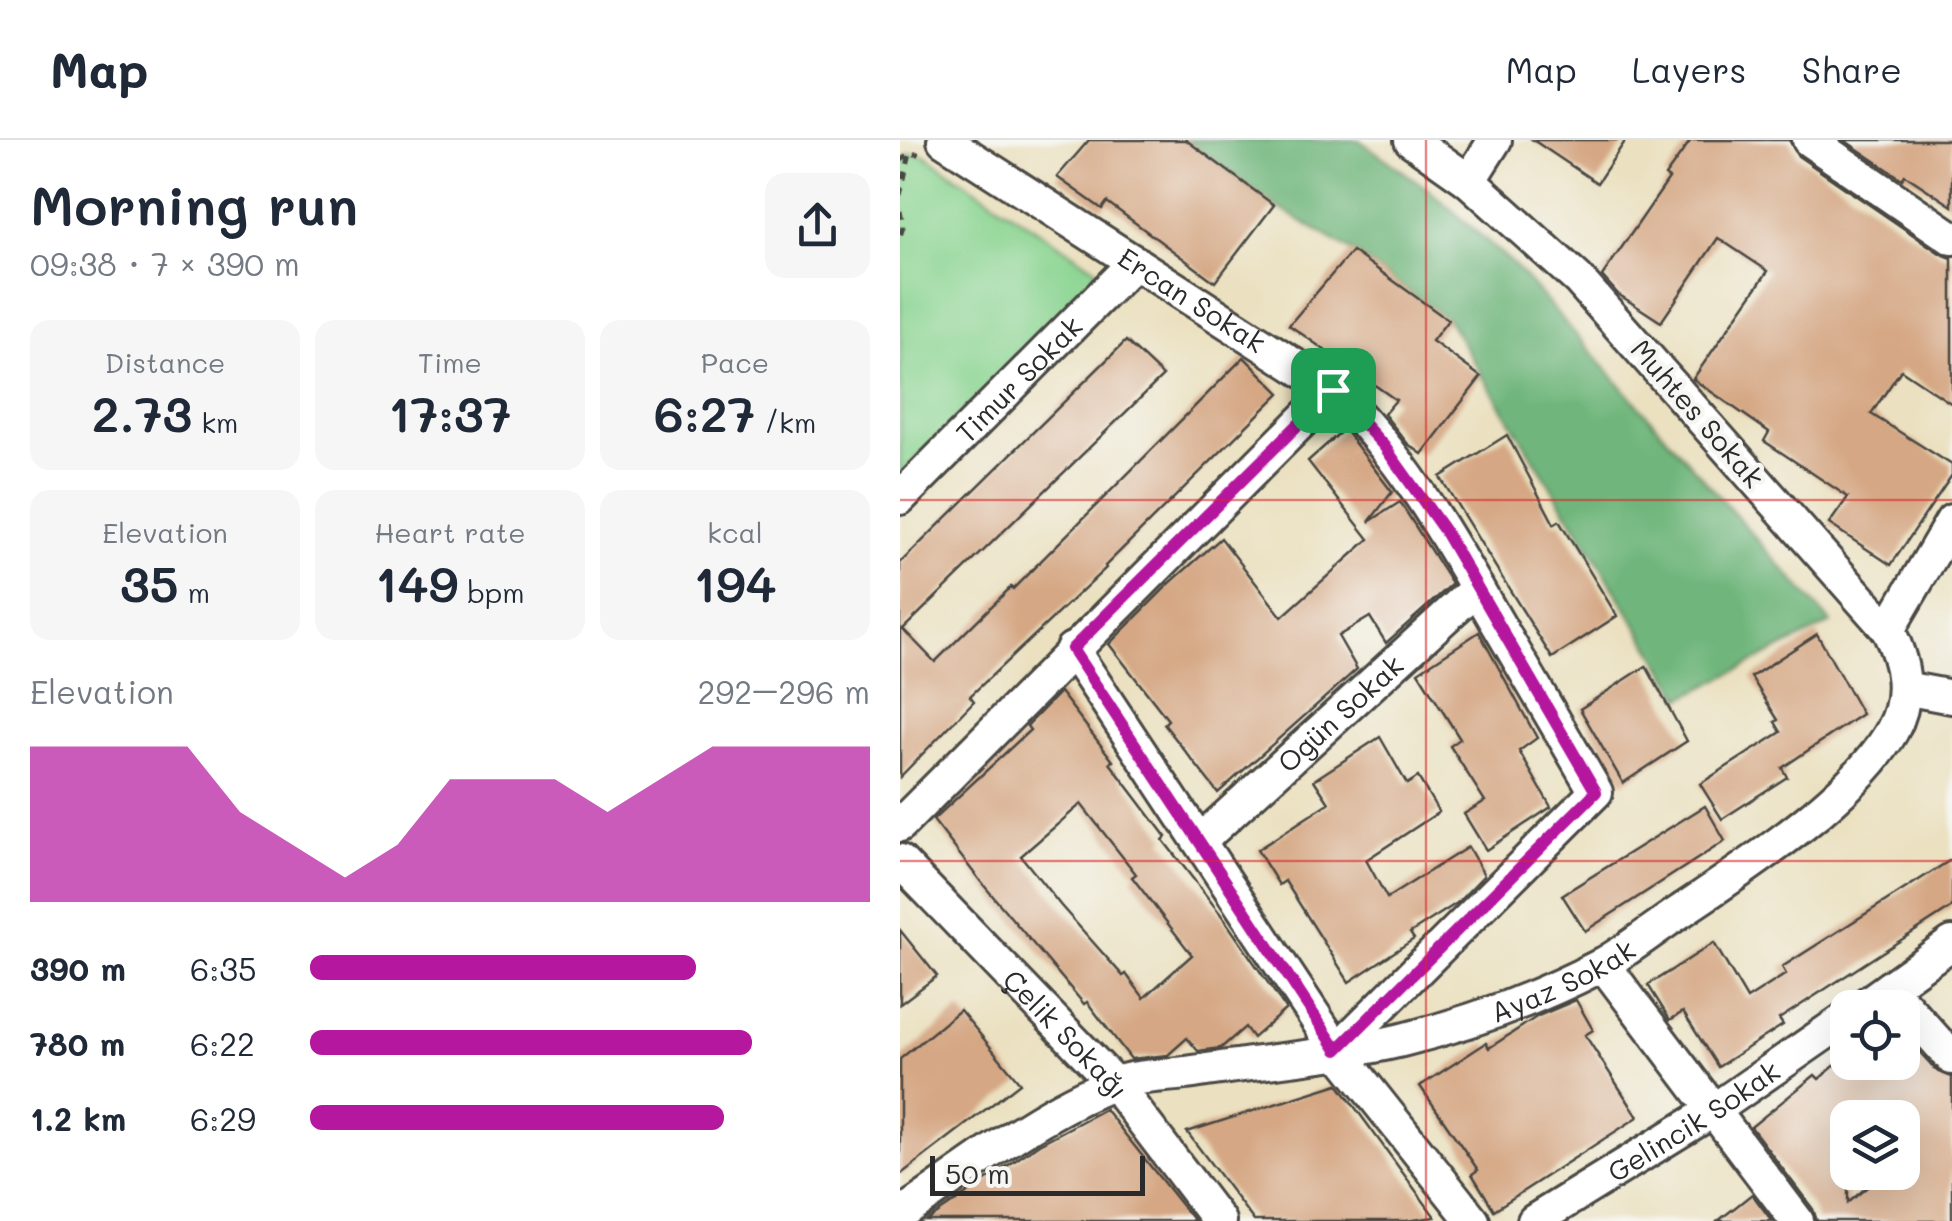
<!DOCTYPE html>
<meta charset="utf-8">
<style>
:root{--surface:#fff;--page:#f6f6f7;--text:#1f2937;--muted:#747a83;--line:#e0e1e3;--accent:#b5179e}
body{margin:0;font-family:Mali,sans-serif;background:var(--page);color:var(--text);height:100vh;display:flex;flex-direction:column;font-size:38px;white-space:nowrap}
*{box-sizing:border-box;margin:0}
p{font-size:32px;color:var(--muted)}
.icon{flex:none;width:55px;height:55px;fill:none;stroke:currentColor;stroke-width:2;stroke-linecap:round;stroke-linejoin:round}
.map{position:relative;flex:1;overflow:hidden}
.drawer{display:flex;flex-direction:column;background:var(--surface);width:900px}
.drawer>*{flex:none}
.fabs{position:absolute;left:930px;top:850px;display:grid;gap:20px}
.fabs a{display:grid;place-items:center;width:90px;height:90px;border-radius:20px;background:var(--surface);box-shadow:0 10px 40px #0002;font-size:50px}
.scale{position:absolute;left:30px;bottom:25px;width:215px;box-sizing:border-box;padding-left:10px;border:5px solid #2b2b2b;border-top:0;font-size:28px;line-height:35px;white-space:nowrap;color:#2b2b2b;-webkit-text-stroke:8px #f6f6f2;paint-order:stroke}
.pin{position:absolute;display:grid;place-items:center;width:85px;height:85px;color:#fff;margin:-42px;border-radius:20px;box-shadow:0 5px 15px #0006}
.round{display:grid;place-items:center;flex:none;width:105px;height:105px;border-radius:20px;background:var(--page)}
.head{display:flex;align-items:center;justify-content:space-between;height:170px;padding:0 30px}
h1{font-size:55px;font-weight:600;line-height:75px}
.stats{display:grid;grid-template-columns:repeat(3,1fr);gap:15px;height:170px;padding:10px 30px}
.stats div{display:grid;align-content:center;border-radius:20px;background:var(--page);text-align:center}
.stats b{font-size:50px;font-weight:600}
.stats small{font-size:28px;font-weight:400}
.stats p{font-size:28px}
.chart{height:280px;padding:20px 30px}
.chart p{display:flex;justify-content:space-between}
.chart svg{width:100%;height:180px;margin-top:10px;fill:var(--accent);opacity:.7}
ul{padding:0 30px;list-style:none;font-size:32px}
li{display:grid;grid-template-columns:160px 120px 1fr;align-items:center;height:75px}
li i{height:25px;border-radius:12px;background:var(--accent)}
header{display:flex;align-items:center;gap:60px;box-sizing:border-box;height:140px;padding:0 50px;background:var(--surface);border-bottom:2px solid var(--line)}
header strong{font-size:48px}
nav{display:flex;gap:55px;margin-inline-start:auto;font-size:35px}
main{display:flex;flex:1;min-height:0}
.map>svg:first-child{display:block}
.green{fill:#8ad491;stroke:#5a805e;stroke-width:2.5}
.forest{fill:#6fb67b;stroke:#4d7053;stroke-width:2.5}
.building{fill:#d5a784;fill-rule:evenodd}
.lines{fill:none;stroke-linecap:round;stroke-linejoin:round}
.street-casing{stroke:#484642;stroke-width:38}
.path{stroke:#484642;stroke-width:5;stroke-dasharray:8 8;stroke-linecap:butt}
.street{stroke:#fff;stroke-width:32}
.route-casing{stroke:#fff;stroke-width:20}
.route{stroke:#b5179e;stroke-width:12}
.grid{fill:none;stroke:#d62828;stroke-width:2.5;stroke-opacity:0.55}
.labels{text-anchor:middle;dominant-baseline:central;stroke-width:9;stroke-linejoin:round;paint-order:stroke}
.street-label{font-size:28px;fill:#2b2b2b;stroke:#f6f6f2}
</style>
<header>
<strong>Map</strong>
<nav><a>Map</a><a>Layers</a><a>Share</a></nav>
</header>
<main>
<section class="drawer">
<div class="head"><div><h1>Morning run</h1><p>09:38 · 7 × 390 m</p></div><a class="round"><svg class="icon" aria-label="share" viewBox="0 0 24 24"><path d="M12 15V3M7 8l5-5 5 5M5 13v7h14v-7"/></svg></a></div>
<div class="stats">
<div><p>Distance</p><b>2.73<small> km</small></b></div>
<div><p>Time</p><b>17:37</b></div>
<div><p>Pace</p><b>6:27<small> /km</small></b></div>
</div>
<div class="stats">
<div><p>Elevation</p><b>35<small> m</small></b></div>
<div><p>Heart rate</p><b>149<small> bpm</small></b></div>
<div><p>kcal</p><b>194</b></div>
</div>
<div class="chart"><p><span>Elevation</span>292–296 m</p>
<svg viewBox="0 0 160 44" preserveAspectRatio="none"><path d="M0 44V6L10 6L20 6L30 6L40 22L50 30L60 38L70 30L80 14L90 14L100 14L110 22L120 14L130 6L140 6L150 6L160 6V44z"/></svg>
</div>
<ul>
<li><b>390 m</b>6:35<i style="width:69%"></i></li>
<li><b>780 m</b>6:22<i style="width:79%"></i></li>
<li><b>1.2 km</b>6:29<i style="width:74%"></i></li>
</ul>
</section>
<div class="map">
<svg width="1052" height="1081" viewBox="0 0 1052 1081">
<rect width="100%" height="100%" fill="#f6f6f2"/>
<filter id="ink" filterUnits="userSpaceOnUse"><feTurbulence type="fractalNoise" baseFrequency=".01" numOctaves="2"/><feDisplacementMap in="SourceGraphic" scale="20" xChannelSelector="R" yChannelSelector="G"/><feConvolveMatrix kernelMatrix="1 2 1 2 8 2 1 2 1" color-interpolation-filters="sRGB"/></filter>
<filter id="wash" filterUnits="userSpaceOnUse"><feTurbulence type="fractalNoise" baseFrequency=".0048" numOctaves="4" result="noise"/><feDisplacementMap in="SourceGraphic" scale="40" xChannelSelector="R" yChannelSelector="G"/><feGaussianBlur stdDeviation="2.25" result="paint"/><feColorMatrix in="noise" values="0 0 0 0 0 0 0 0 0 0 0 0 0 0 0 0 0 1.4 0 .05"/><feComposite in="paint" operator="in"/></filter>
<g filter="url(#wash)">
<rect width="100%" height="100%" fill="#ebe1c1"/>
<polygon class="green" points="10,14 24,15 196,129 195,139 0,336 0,21"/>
<polygon class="forest" points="286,0 459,0 528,49 615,126 931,483 782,558 548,180 452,111 374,65"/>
<g id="blocks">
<g class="building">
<polygon points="189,0 286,0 374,65 315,142 207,62 202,69 157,37"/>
<polygon points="633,0 726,0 697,43"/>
<polygon points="791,0 889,0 898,16 1041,114 1052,118 1052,264 1001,230 971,274 1052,325 1052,335 991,425 929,384 948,357 864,301 869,292 793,239 868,131 818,98 761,182 718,154 702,136 769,39 765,36"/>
<polygon points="944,0 1052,0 1052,66 1005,35 1002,39"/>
<polygon points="452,111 548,180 532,201 581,237 522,314 508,304 484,274 496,260 389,185"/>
<polygon points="226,201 263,236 3,489 35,522 111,447 113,449 344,217 380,253 205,426 206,428 70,556 74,561 0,637 0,423"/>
<polygon points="444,289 492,352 469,382 500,362 552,444 486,503 470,477 438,496 457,529 318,653 264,584 268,580 209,504 269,444 321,398 382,477 469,399 408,321"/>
<polygon points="607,295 654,384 659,381 717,476 652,518 540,337"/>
<polygon points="579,492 637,598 619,611 651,667 586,710 564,674 585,661 550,606 560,599 518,532"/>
<polygon points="917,494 962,574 882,628 887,637 822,679 800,644 881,592 875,582 878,580 851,537"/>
<polygon points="746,526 787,601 723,643 680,569"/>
<path d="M160,552L213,621L210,623L266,697L263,700L322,776L386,869L353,898L345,887L321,908L298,911L287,898L268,915L231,919L187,862L184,864L81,742L33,680L130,590L127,586ZM181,664L236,734L232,737L292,815L244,858L226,834L223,836L161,766L121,716Z"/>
<polygon points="480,597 507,644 518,637 539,672 466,720 487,758 568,707 584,735 557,763 510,793 514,799 449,842 385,741 379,745 357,710 429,663 414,640"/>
<polygon points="805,666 825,701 685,791 662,755"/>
<polygon points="1052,719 1052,767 879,879 883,885 818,927 783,872 770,880 748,845 814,803 847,859 886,834 882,827"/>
<polygon points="0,790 37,836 0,864"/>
<polygon points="676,860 693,890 685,895 738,977 594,1070 572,1034 578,1030 520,946 586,903 589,908 638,876"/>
<polygon points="60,870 120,943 0,1035 0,919"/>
<path d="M1002,893L1037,931L1052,937V1081H917L913,1069L851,987L915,935L919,939L939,922H1002ZM948,978H1002V1032H985L948,1063Z"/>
<polygon points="438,944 535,1077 506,1081 354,1081 287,992"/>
<polygon points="205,969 294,1081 27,1081 139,1004"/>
<polygon points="852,1054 872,1081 818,1081"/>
</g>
</g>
</g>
<g filter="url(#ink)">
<use href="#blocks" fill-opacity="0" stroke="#484642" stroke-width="2.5"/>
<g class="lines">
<g class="street-casing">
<g id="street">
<path id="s1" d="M44,0L433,250C499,312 544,390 588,467C624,529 660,591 696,652L437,910"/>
<polyline points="909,0 1052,98"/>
<polyline points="569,41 595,0"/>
<path id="s2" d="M0,358L235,122"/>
<polyline points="988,490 1052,381"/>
<polyline points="172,509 437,910 573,1081"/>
<polyline points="1004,548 1052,557"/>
<polyline points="0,685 433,250"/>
<path id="s3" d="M301,700L577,448"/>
<path id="s4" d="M0,721L214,943L319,1081"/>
<polyline points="703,824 897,1081"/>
<polyline points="989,848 1052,918"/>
<polyline points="961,868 1052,803"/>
<path id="s5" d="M0,1075C67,1030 135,974 212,944C234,936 262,936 286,933C355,922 436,916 502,900C570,883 638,858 700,826C728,810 754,789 781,771C845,728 954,658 992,591C1011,557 1005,523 988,490L678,139L569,41L511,0"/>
<path id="s6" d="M634,1081L814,970L948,877"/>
</g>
</g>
<g class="path">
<polyline points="0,21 10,14 19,14"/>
<polyline points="0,55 10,14"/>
<polyline points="0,71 3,87 0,96"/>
</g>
<use href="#street" class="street"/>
</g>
</g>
<g class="lines" filter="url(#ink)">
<g class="route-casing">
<polygon id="route" points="433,250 484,306 544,390 696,652 437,910 172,509"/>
</g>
<use href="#route" class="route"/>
</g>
<path class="grid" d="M526,0V1081M0,360H1052M0,721H1052"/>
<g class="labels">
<g class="street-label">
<text stroke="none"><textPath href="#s1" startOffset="295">Ercan Sokak</textPath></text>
<text stroke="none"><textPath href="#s2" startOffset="168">Timur Sokak</textPath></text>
<text transform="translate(798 273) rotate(49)">Muhtes Sokak</text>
<text stroke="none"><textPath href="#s3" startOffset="188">Ogün Sokak</textPath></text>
<text stroke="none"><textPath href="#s5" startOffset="715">Ayaz Sokak</textPath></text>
<text stroke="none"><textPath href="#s4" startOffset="240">Çelik Sokağı</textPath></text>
<text stroke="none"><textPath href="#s6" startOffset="188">Gelincik Sokak</textPath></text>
</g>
</g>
</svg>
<div class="fabs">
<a><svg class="icon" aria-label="locate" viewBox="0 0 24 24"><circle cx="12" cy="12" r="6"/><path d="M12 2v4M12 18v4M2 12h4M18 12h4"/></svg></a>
<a><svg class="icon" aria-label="layers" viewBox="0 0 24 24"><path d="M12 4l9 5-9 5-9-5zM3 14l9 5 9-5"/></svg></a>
</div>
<div class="scale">50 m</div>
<div class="pin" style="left:433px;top:250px;background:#1e9e55"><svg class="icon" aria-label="arrive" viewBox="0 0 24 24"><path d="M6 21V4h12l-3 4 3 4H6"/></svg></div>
</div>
</main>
